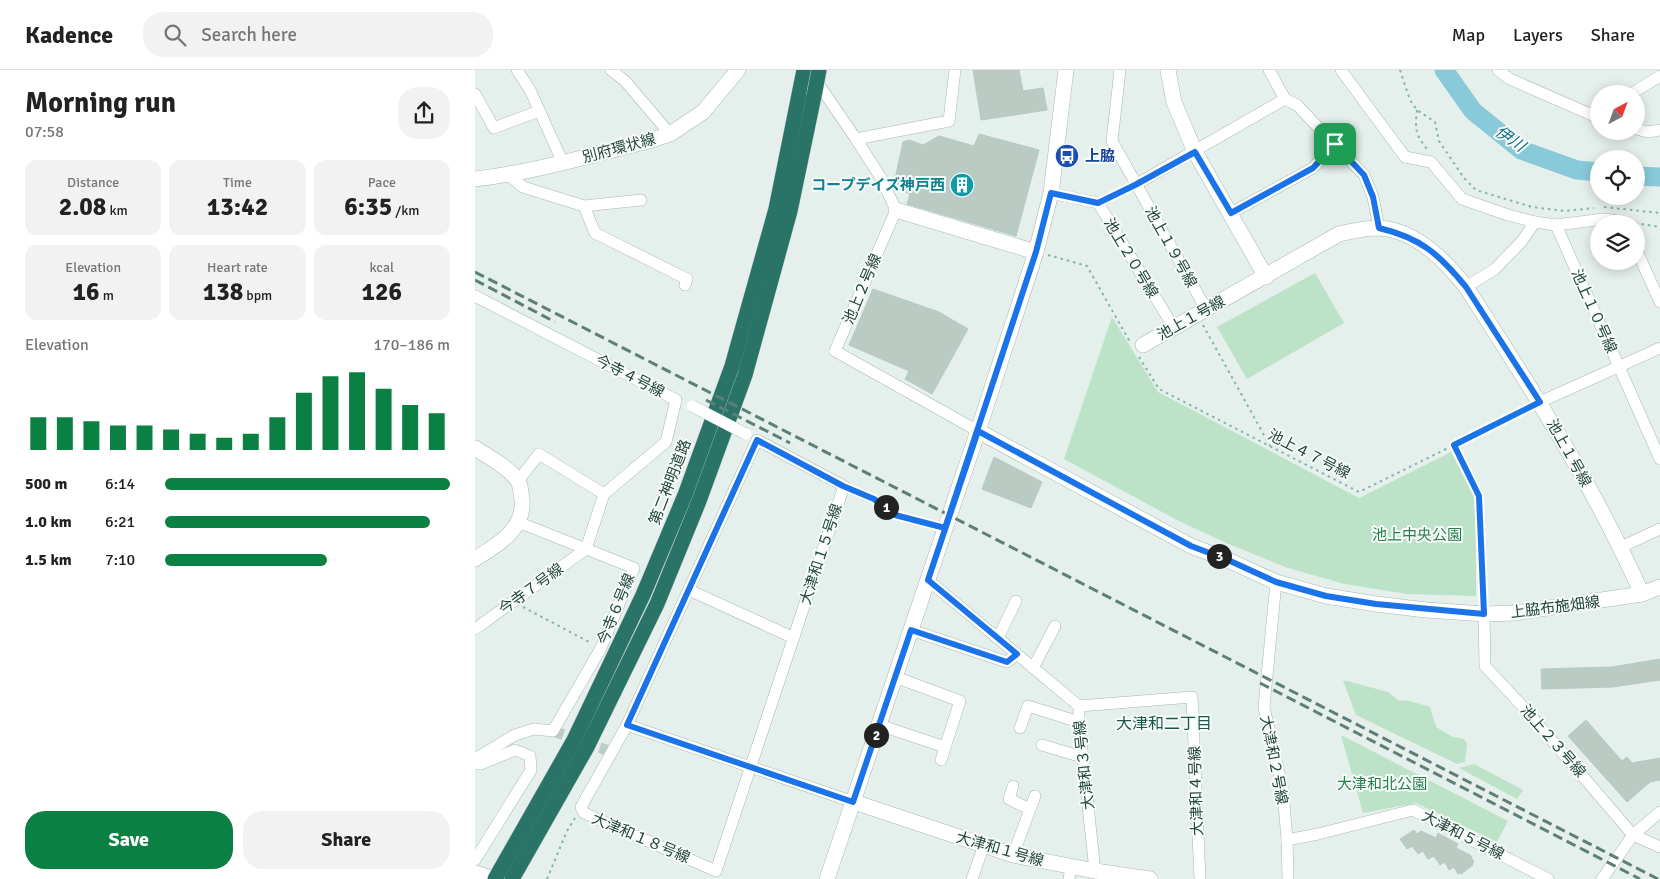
<!DOCTYPE html>
<meta charset="utf-8">
<style>
:root{--surface:#fff;--page:#f2f2f2;--text:#222;--muted:#767676;--line:#e0e0e0;--accent:#0b8043}
body{margin:0;font-family:Signika,"Noto Sans JP",sans-serif;background:var(--page);color:var(--text);height:100vh;display:flex;flex-direction:column;font-size:19px;white-space:nowrap}
*{box-sizing:border-box;margin:0}
p{font-size:16px;color:var(--muted)}
.icon{flex:none;width:28px;height:28px;fill:none;stroke:currentColor;stroke-width:2;stroke-linecap:round;stroke-linejoin:round}
.map{position:relative;flex:1;overflow:hidden}
.drawer{display:flex;flex-direction:column;background:var(--surface);width:475px}
.drawer>*{flex:none}
.needle{width:32px;rotate:41deg}
.buttons{position:absolute;left:1115px;top:15px;display:grid;gap:10px}
.buttons a{display:grid;place-items:center;width:55px;height:55px;border-radius:50%;background:var(--surface);box-shadow:0 2px 12px #0003;font-size:25px}
.pin{position:absolute;display:grid;place-items:center;width:42px;height:42px;color:#fff;margin:-21px;border-radius:10px;box-shadow:0 2px 8px #0006}
.km{position:absolute;width:25px;height:25px;margin:-12px;border-radius:50%;background:#222;color:#fff;font-size:14px;line-height:25px;text-align:center}
.round{display:grid;place-items:center;flex:none;width:52px;height:52px;border-radius:20px;background:var(--page)}
.overview{display:flex;align-items:center;justify-content:space-between;height:85px;padding:0 25px}
h1{font-size:28px;font-weight:700;line-height:38px}
.stats{display:grid;grid-template-columns:repeat(3,1fr);gap:8px;height:85px;padding:5px 25px}
.stats div{display:grid;align-content:center;border-radius:12px;background:var(--page);text-align:center}
.stats b{font-size:25px;font-weight:700}
.stats small{font-size:14px;font-weight:400}
.stats p{font-size:14px}
.chart{height:140px;padding:10px 25px}
.chart p{display:flex;justify-content:space-between}
.chart svg{width:100%;height:90px;margin-top:5px;stroke:var(--accent);stroke-width:6}
.action{display:flex;gap:10px;margin-top:auto;padding:10px 25px}
.action a{flex:1;height:58px;border-radius:20px;background:var(--accent);color:#fff;font-size:20px;font-weight:700;line-height:58px;text-align:center}
.action a+a{background:var(--page);color:var(--text)}
ul{padding:0 25px;list-style:none;font-size:16px}
li{display:grid;grid-template-columns:80px 60px 1fr;align-items:center;height:38px}
li i{height:12px;border-radius:6px;background:var(--accent)}
header{display:flex;align-items:center;gap:30px;box-sizing:border-box;height:70px;padding:0 25px;background:var(--surface);border-bottom:1px solid var(--line)}
header strong{font-size:24px}
nav{display:flex;gap:28px;margin-inline-start:auto;font-size:18px}
.search{width:350px;height:45px;background:var(--page);display:flex;align-items:center;gap:12px;box-sizing:border-box;padding:0 18px;border-radius:20px;color:var(--muted);font-size:19px}
main{display:flex;flex:1;min-height:0}
.map>svg:first-child{display:block}
.green{fill:#bce2c8}
.lines{fill:none;stroke-linecap:round;stroke-linejoin:round}
.river{stroke:#88cad9;stroke-width:19}
.building{fill:#bacbc4;stroke:#b6cac2}
.minor-tunnel{stroke:#becdc8;stroke-width:11;stroke-dasharray:11 5.5;stroke-linecap:butt}
.minor-casing{stroke:#a7b8b3;stroke-width:12}
.tertiary-casing{stroke:#a7b8b3;stroke-width:16}
.motorway-casing{stroke:#c1cbc8;stroke-width:16}
.path{stroke:#82b6a8;stroke-width:2;stroke-dasharray:2.5 4;stroke-linecap:butt}
.minor{stroke:#fff;stroke-width:11}
.tertiary{stroke:#fff;stroke-width:15}
.motorway{stroke:#2a7367;stroke-width:15}
.rail{stroke:#5c7f77;stroke-width:3;stroke-dasharray:10 5;stroke-linecap:butt}
.minor-bridge-casing{stroke:#a7b8b3;stroke-width:12;stroke-linecap:butt}
.motorway-bridge-casing{stroke:#c1cbc8;stroke-width:16;stroke-linecap:butt}
.minor-bridge{stroke:#fff;stroke-width:11}
.motorway-bridge{stroke:#2a7367;stroke-width:15}
.route-casing{stroke:#fff;stroke-width:10}
.route{stroke:#1a73e8;stroke-width:6}
.labels{text-anchor:middle;dominant-baseline:central;stroke-width:4;stroke-linejoin:round;paint-order:stroke}
.street-label{font-size:15px;fill:#22443c;stroke:#f6fbf9}
.transit-label{font-size:15px;font-weight:bold;fill:#164399;stroke:#f6fbf9;text-anchor:start}
.culture-label{font-size:15px;font-weight:bold;fill:#0d838f;stroke:#f6fbf9;text-anchor:end}
.park-label{font-size:15px;fill:#277f4c;stroke:#f6fbf9}
.water-label{font-size:16px;font-style:italic;fill:#156f87;stroke:#f6fbf9}
.neighbourhood-label{font-size:16px;fill:#1b584c;stroke:#f6fbf9}
</style>
<header>
<strong>Kadence</strong>
<div class="search"><svg class="icon" aria-label="search" viewBox="0 0 24 24"><circle cx="10" cy="10" r="6"/><path d="M15 15l6 6"/></svg>Search here</div>
<nav><a>Map</a><a>Layers</a><a>Share</a></nav>
</header>
<main>
<section class="drawer">
<div class="overview"><div><h1>Morning run</h1><p>07:58</p></div><a class="round"><svg class="icon" aria-label="share" viewBox="0 0 24 24"><path d="M12 15V3M7 8l5-5 5 5M5 13v7h14v-7"/></svg></a></div>
<div class="stats">
<div><p>Distance</p><b>2.08<small> km</small></b></div>
<div><p>Time</p><b>13:42</b></div>
<div><p>Pace</p><b>6:35<small> /km</small></b></div>
</div>
<div class="stats">
<div><p>Elevation</p><b>16<small> m</small></b></div>
<div><p>Heart rate</p><b>138<small> bpm</small></b></div>
<div><p>kcal</p><b>126</b></div>
</div>
<div class="chart"><p><span>Elevation</span>170–186 m</p>
<svg viewBox="0 0 160 44" preserveAspectRatio="none"><path d="M5 44V28M15 44V28M25 44V30M35 44V32M45 44V32M55 44V34M65 44V36M75 44V38M85 44V36M95 44V28M105 44V16M115 44V8M125 44V6M135 44V14M145 44V22M155 44V26"/></svg>
</div>
<ul>
<li><b>500 m</b>6:14<i style="width:100%"></i></li>
<li><b>1.0 km</b>6:21<i style="width:93%"></i></li>
<li><b>1.5 km</b>7:10<i style="width:57%"></i></li>
</ul>
<div class="action"><a>Save</a><a>Share</a></div>
</section>
<div class="map">
<svg width="1185" height="809" viewBox="0 0 1185 809">
<rect width="100%" height="100%" fill="#e5efeb"/>
<g class="green">
<polygon points="840,203 869,253 772,309 742,257"/>
<polygon points="637,247 683,322 884,428 976,382 1001,428 1001,526 932,524 870,514 813,498 751,473 702,450 589,389"/>
<polygon points="868,610 913,622 924,631 931,630 955,637 961,657 978,667 989,669 992,674 990,692 982,694 881,645"/>
<polygon points="866,665 1033,751 1022,772 941,733 888,743"/>
<polygon points="999,694 1048,720 1042,729 984,698"/>
</g>
<g class="lines">
<g class="river">
<polyline points="969,0 998,41 1046,80 1102,100 1124,102"/>
<polyline points="1161,106 1185,107"/>
</g>
</g>
<g class="building">
<polygon points="498,0 544,0 548,21 568,18 572,40 506,50"/>
<polygon points="504,64 564,80 541,166 432,134 435,124 423,119 419,114 428,72 434,70 448,75 464,66 499,76"/>
<polygon points="398,219 464,242 493,259 457,324 430,309 434,301 374,275"/>
<polygon points="519,387 567,412 556,438 507,419"/>
<polygon points="1185,589 1185,610 1138,617 1067,619 1066,599 1137,597"/>
<polygon points="1111,650 1147,691 1152,687 1157,693 1185,688 1185,710 1175,712 1152,732 1093,666"/>
<polygon points="939,760 942,764 946,761 961,768 963,763 983,774 981,778 995,785 999,792 997,794 998,795 986,804 985,803 983,804 979,797 974,800 970,792 965,795 959,786 953,789 948,781 943,784 937,776 932,779 925,769"/>
</g>
<g class="lines">
<polyline class="minor-tunnel" points="78,661 137,682"/>
<g class="minor-casing">
<g id="minor">
<polyline points="42,0 55,20 88,93"/>
<polyline points="136,0 150,11 195,64"/>
<polyline points="480,0 474,51 381,69 406,108 421,140 360,281 503,361"/>
<polyline points="645,0 637,71 731,239"/>
<polyline points="866,0 930,87 956,92 987,129 1033,145 1060,152 1081,155"/>
<polyline points="1023,0 1035,9 1124,48"/>
<polyline points="340,9 381,69"/>
<polyline points="0,24 19,58 64,41"/>
<polyline points="1156,24 1185,6"/>
<polyline points="1161,59 1173,62 1185,60"/>
<polyline points="859,74 889,105 898,127 904,158"/>
<polyline points="34,105 48,117 109,136 166,130"/>
<polyline points="660,115 810,29"/>
<polyline points="576,123 623,133 699,258"/>
<polyline points="109,136 120,163 212,209 210,215"/>
<polyline points="756,143 838,98 859,74 822,35 810,29 794,0"/>
<polyline points="1150,154 1149,152 1129,149 1081,155 1185,389"/>
<polyline points="1161,179 1185,232"/>
<polyline points="991,217 1020,199 1047,171 1060,152"/>
<polyline points="0,226 201,330 191,372 129,424 111,479 0,559"/>
<polyline points="1065,332 1185,278"/>
<polyline points="43,411 64,384 129,424"/>
<polyline points="1146,477 1185,459"/>
<polyline points="453,510 604,636 604,652 620,801"/>
<polyline points="801,512 789,637 808,721 812,770 813,809"/>
<polyline points="214,520 319,568"/>
<polyline points="1009,544 1010,596 1050,639 1158,765 1185,777"/>
<polyline points="436,560 532,592 542,584"/>
<polyline points="523,568 541,531"/>
<polyline points="558,598 580,556"/>
<polyline points="420,607 485,631 466,690"/>
<polyline points="604,636 717,627 725,809"/>
<polyline points="152,655 106,737 109,743 241,801 369,416 282,370 152,655 379,732"/>
<polyline points="404,655 470,677"/>
<polyline points="545,658 553,636 604,652"/>
<polyline points="567,675 607,687"/>
<polyline points="0,689 40,665 59,659 78,661 126,578 159,498 43,452"/>
<polyline points="0,694 6,694 40,680 55,686 56,700 0,790"/>
<polyline points="538,716 534,729 555,739"/>
<polyline points="812,770 843,764 938,740 1073,809"/>
<polyline points="538,785 560,726"/>
<polyline points="497,809 509,775"/>
<polyline points="594,809 596,797"/>
<polyline points="1127,809 1158,765 1185,742"/>
</g>
</g>
<g class="tertiary-casing">
<g id="tertiary">
<polyline points="693,0 699,32 720,82 791,207"/>
<path d="M0,109C60,102 118,85 177,70L195,64L228,42L263,0"/>
<polyline points="421,140 561,182"/>
<path d="M668,275L864,164C877,161 890,158 903,158C940,159 970,190 991,217C1055,316 1119,416 1167,524"/>
<polyline points="503,361 716,476 753,490 801,512 851,526 901,534 951,540 1009,544 1039,543 1167,524 1185,517"/>
<path d="M0,378C12,386 35,398 43,411C46,416 46,424 47,429C50,460 22,475 0,489"/>
<polyline points="379,732 538,785 620,801 675,809"/>
<polyline points="0,803 19,809"/>
<polyline points="352,809 503,361 561,182 576,123 591,0"/>
</g>
</g>
<g class="motorway-casing">
<g id="motorway">
<polyline points="20,809 99,670 168,525 210,425 257,296 301,139 329,0"/>
<polyline points="37,809 112,677 182,534 224,431 270,305 315,141 339,26"/>
</g>
</g>
<g class="path">
<polyline points="925,0 935,30 942,40 960,52 964,71 989,108 1001,120 1057,137 1090,141 1119,138"/>
<path d="M942,40C940,59 940,64 952,79"/>
<polyline points="632,128 650,120"/>
<polyline points="1129,137 1185,143"/>
<polyline points="1160,153 1185,157"/>
<polyline points="573,185 612,196 655,272"/>
<polyline points="728,255 795,376"/>
<polyline points="664,287 684,319 884,422 1054,338"/>
<polyline points="979,375 1004,426 1009,532"/>
<polyline points="378,420 399,429 420,445 459,455"/>
<polyline points="48,537 116,573"/>
<polyline points="72,809 92,761 100,748"/>
</g>
<use href="#minor" class="minor"/>
<use href="#tertiary" class="tertiary"/>
<use href="#motorway" class="motorway"/>
<g class="rail">
<polyline points="0,202 1183,809"/>
<polyline points="0,210 80,252"/>
<polyline points="231,330 315,373"/>
<polyline points="785,613 1165,809"/>
</g>
<g class="minor-bridge-casing">
<polyline id="minor-bridge" points="217,336 271,364"/>
</g>
<g class="motorway-bridge-casing">
<polyline id="motorway-bridge" points="339,26 344,0"/>
</g>
<use href="#minor-bridge" class="minor-bridge"/>
<use href="#motorway-bridge" class="motorway-bridge"/>
</g>
<g class="lines">
<g class="route-casing">
<path id="route" d="M860,74L838,98L756,143L720,82L660,115L623,133L576,123L561,182L470,458L420,445L399,429L368,416L282,370L152,655L378,732L436,560L532,592L542,584L453,510L503,361L716,476L753,490L801,512L851,526L901,534L1009,544L1004,426L979,375L1065,332L991,217C964,184 946,168 904,158L898,127L889,105L860,74"/>
</g>
<use href="#route" class="route"/>
</g>
<defs>
<g id="bus-disc" transform="scale(1.25)"><circle r="9.5" fill="#1a4fb4" stroke="#f6fbf9"/><path d="M-5-6H5V4H4V6H2V4H-2V6H-4V4H-5ZM-3.5-4V0h7V-4ZM-3.5 1.2v1.5H-2V1.2ZM2 1.2v1.5H3.5V1.2Z" fill="#fff"/></g>
<g id="building-disc" transform="scale(1.25)"><circle r="9.5" fill="#0f9aa8" stroke="#f6fbf9"/><path d="M-4-6H4V6H1V3H-1V6H-4ZM-2.5-4.3h1.7v1.8h-1.7ZM.8-4.3h1.7v1.8H.8ZM-2.5-1h1.7V.8h-1.7ZM.8-1h1.7V.8H.8Z" fill="#fff"/></g>
</defs>
<g fill-rule="evenodd">
<use href="#bus-disc" x="592" y="86"/>
<use href="#building-disc" x="487" y="115"/>
</g>
<g class="labels">
<g class="street-label">
<text transform="translate(144 78) rotate(-15)">別府環状線</text>
<text transform="translate(696 177) rotate(61)">池上１９号線</text>
<text transform="translate(656 188) rotate(59)">池上２０号線</text>
<text transform="translate(387 219) rotate(-67)">池上２号線</text>
<text transform="translate(1119 241) rotate(66)">池上１０号線</text>
<text transform="translate(716 248) rotate(-29)">池上１号線</text>
<text transform="translate(155 306) rotate(27)">今寺４号線</text>
<text transform="translate(1094 383) rotate(61)">池上１号線</text>
<text transform="translate(834 384) rotate(27)">池上４７号線</text>
<text transform="translate(195 412) rotate(-69)">第二神明道路</text>
<text transform="translate(346 484) rotate(-72)">大津和１５号線</text>
<text transform="translate(56 519) rotate(-36)">今寺７号線</text>
<text transform="translate(1080 537) rotate(-7)">上脇布施畑線</text>
<text transform="translate(141 539) rotate(-68)">今寺６号線</text>
<text transform="translate(1078 671) rotate(49)">池上２３号線</text>
<text transform="translate(799 690) rotate(79)">大津和２号線</text>
<text transform="translate(609 695) rotate(-96)">大津和３号線</text>
<text transform="translate(721 721) rotate(-92)">大津和４号線</text>
<text transform="translate(988 765) rotate(27)">大津和５号線</text>
<text transform="translate(166 768) rotate(23)">大津和１８号線</text>
<text transform="translate(525 779) rotate(16)">大津和１号線</text>
</g>
<g class="transit-label">
<text x="610" y="86">上脇</text>
</g>
<g class="culture-label">
<text x="470" y="115">コープデイズ神戸西</text>
</g>
<g class="park-label">
<text x="942" y="465">池上中央公園</text>
<text x="907" y="714">大津和北公園</text>
</g>
<g class="water-label">
<text transform="translate(1035 69) rotate(35)">伊川</text>
</g>
<g class="neighbourhood-label">
<text x="689" y="654">大津和二丁目</text>
</g>
</g>
</svg>
<div class="buttons">
<a><svg class="needle" viewBox="-14 -14 28 28"><path d="M0-13l5 13h-10z" fill="#e53935"/><path d="M0 13l5-13h-10z" fill="#767676"/></svg></a>
<a><svg class="icon" aria-label="locate" viewBox="0 0 24 24"><circle cx="12" cy="12" r="6"/><path d="M12 2v4M12 18v4M2 12h4M18 12h4"/></svg></a>
<a><svg class="icon" aria-label="layers" viewBox="0 0 24 24"><path d="M12 4l9 5-9 5-9-5zM3 14l9 5 9-5"/></svg></a>
</div>
<div class="pin" style="left:860px;top:74px;background:#1e9e55"><svg class="icon" aria-label="arrive" viewBox="0 0 24 24"><path d="M6 21V4h12l-3 4 3 4H6"/></svg></div>
<b class="km" style="left:411px;top:437px">1</b>
<b class="km" style="left:401px;top:665px">2</b>
<b class="km" style="left:744px;top:486px">3</b>
</div>
</main>
